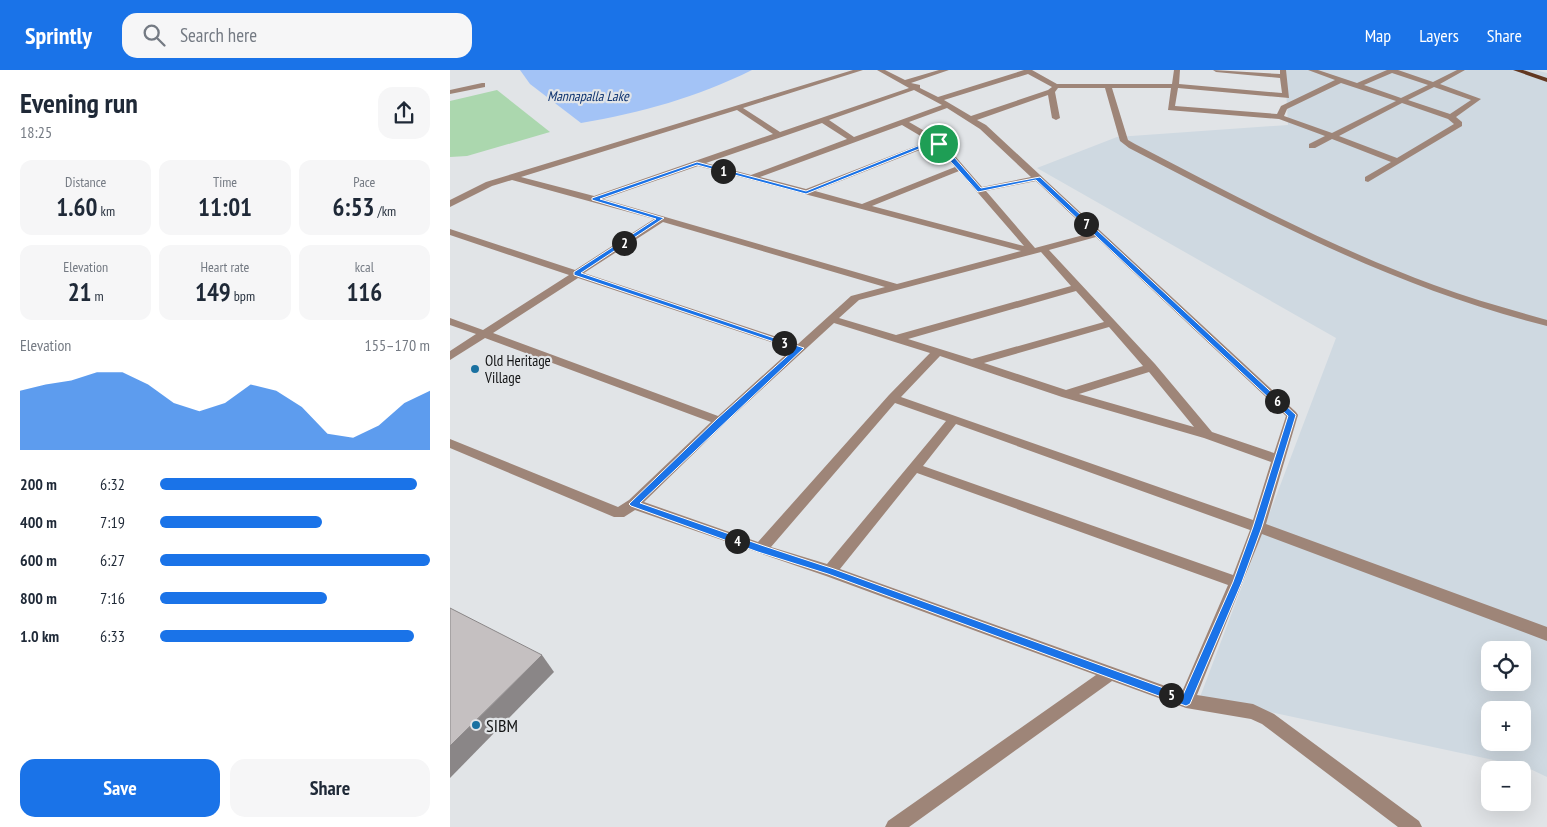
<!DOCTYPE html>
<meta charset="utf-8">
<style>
:root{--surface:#fff;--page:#f6f6f7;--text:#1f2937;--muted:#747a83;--accent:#1a73e8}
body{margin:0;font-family:"PT Sans Narrow",sans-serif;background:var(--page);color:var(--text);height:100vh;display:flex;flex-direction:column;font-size:19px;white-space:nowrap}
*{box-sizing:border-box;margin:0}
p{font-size:16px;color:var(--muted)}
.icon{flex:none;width:28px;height:28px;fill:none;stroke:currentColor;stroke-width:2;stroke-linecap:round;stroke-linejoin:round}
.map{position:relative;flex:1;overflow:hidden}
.details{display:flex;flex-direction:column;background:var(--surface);width:450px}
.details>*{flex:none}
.tools{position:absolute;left:1031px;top:571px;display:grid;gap:10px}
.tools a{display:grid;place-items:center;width:50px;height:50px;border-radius:10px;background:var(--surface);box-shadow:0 5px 20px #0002;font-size:25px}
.pin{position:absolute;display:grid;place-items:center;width:42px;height:42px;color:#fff;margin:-21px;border:2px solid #fff;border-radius:50%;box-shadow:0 1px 5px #0007}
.km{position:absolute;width:25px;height:25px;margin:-12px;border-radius:50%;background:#222;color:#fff;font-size:14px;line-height:25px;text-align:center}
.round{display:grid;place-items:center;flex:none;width:52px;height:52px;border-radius:15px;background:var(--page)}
.overview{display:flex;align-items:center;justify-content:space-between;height:85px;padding:0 20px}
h1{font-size:28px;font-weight:800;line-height:38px}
.metrics{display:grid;grid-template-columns:repeat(3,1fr);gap:8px;height:85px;padding:5px 20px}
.metrics div{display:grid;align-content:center;border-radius:12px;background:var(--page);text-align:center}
.metrics b{font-size:25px;font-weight:800}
.metrics small{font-size:14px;font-weight:400}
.metrics p{font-size:14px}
.chart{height:140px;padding:10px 20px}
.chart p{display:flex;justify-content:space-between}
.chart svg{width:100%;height:90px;margin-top:5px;fill:var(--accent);opacity:.7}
.button{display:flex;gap:10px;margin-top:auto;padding:10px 20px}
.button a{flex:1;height:58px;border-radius:15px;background:var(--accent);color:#fff;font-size:20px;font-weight:800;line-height:58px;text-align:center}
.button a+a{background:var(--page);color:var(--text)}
ul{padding:0 20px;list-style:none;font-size:16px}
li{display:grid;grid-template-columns:80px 60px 1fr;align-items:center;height:38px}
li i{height:12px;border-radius:6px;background:var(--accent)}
header{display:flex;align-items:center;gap:30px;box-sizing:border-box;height:70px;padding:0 25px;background:var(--accent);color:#fff}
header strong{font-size:24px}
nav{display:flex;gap:28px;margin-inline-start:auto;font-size:18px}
.search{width:350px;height:45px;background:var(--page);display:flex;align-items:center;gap:12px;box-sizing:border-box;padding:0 18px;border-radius:15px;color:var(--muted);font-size:19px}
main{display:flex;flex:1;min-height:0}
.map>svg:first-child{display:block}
.built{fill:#cfd9e1;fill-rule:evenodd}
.green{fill:#abd7ae}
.water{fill:#a3c3f6}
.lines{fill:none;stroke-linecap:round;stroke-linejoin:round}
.minor{fill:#9e8578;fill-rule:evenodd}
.major{fill:#623821;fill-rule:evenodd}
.shaded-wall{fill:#8a8687}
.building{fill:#c5c0c1;stroke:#8a8687}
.route{fill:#1a73e8;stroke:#fff;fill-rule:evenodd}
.poi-dot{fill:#1a71a1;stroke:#e1e4e7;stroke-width:2}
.labels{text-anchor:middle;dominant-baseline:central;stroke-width:4.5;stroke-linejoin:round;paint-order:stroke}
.far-water-label{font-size:14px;font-style:italic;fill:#103571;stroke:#e1e4e7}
.poi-label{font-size:15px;fill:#131415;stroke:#e1e4e7;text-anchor:start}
.near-poi-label{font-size:18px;fill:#131415;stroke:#e1e4e7;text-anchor:start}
</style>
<header>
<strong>Sprintly</strong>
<div class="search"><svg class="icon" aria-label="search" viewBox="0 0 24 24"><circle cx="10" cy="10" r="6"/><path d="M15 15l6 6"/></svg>Search here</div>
<nav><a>Map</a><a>Layers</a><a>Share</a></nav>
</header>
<main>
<section class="details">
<div class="overview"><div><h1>Evening run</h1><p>18:25</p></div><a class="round"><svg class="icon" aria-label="share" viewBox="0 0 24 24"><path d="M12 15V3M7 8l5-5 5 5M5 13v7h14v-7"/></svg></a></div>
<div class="metrics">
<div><p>Distance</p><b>1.60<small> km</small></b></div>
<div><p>Time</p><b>11:01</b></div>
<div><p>Pace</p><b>6:53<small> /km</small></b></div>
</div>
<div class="metrics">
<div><p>Elevation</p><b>21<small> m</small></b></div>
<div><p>Heart rate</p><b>149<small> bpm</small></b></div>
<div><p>kcal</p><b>116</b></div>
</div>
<div class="chart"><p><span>Elevation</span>155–170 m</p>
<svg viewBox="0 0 160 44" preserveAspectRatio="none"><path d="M0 44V15L10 12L20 10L30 6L40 6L50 12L60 21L70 25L80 21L90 12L100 15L110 23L120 36L130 38L140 32L150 21L160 15V44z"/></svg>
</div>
<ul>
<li><b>200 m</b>6:32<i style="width:95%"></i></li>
<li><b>400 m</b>7:19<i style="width:60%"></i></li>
<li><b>600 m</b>6:27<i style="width:100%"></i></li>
<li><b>800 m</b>7:16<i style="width:62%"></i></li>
<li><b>1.0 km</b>6:33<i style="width:94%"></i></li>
</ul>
<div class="button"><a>Save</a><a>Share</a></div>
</section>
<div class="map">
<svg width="1097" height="757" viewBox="0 0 1097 757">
<rect width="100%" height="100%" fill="#e1e4e7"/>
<path class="built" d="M835,0H1085L1097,3V707L1076,697L750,627L886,268L587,98L667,67L838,55ZM1040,580H1072V612H1040ZM1040,640H1072V672H1040Z"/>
<polygon class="green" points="47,20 100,62 17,86 0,87 0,31"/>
<path class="water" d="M70,0H302C248,27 190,43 131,53L80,14Z"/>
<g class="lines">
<g class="minor">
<path d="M403,0H413L293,38L330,62L459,18L427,0H435L455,10L489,0H499L461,13L470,15V18L488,27L574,0H582L607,14H722L724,0H730L729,14L832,23L830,8L766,2L763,0L830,4V0H836L839,28L728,18L725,36L827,44L831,36L885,10L858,0H868L907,13L937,0H948L983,12L1007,0H1015L990,14L1031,29L1006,47L1012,52V56L918,112L915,111V107L941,92L882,69L865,78H859V74L875,66L829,49L718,40L721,18H662L678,70L685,74C783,125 881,177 984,215C1021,229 1059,239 1097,250V256C948,219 814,148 679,78L670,71L655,18H608L605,22L610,48L606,50L602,48L598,25L527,50L536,55L846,342L848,345L816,454L1097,557V571L812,464L747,625L803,634L824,644L969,751L972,757H948L812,654L801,649L736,638L662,611L459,757H435L438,751L646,605L376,506L185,440L174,447H164L0,378V369L168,437L179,430L261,352L35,268L0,290V281L26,264L0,255V248L33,260L119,205L0,165V159L125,200L204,149L62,110L42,116L0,137V130L36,112ZM942,3L978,15L951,28L914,15ZM578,4L602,17L598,20L521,46L494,30ZM891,13L946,31L882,63L834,46L837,39ZM984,17L1021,30L1000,44L958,30ZM464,20L492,35L404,67L379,50ZM952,33L998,49L1004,54L947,88L889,66ZM497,38L530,59L581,107L532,117L492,71L459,52ZM287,40L323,64L144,126L71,107ZM372,53L397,69L301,105L256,93ZM452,55L479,71L356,119L310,107ZM485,74L505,97L412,134L365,121ZM248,96L571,181L447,214L153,129ZM509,101L574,176L422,136ZM586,111L641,163L585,178L536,121ZM213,152L435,217L401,226L348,274L134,203ZM646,167L836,346L824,383L762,362L705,294L599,180ZM591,182L621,216L446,265L389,248L409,230ZM128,208L342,279L268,346L43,263ZM626,221L654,252L522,289L458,269ZM384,253L480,283L439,325L308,472L194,432L274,354ZM659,257L693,296L616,320L534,293ZM490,286L612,327L754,368L821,392L803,450L451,327ZM699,302L744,357L629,324ZM445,333L496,351L377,494L321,477ZM506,354L800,460L783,505L473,396ZM467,403L778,515L732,622L390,499Z"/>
<polygon points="32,13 35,13 35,17 0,24 0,20"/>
</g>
<polygon class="major" points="1063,0 1073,0 1097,8 1097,12"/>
</g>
<polygon class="shaded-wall" points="92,585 104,602 0,708 0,676"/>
<polygon class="building" points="0,538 92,585 0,676"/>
<path class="route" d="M485,69L491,72L531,118L590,107L846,345L812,457L792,512L740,634L736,636L378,504L308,482L181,436L179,434L267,349L345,279L124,205V202L206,149L142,130V128L247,92L356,121ZM484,73L528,122L586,110L838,346L803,457L783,512L733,625L384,499L314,476L190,433L354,278L131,203L214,148L150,129L247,95L356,124Z"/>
<g class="poi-dot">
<circle cx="25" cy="299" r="5"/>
<circle cx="26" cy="655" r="5"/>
</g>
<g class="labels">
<g class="far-water-label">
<text x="138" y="26">Mannapalla Lake</text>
</g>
<g class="poi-label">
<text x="35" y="290">Old Heritage<tspan x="35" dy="17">Village</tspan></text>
</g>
<g class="near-poi-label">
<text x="36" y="655">SIBM</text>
</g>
</g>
</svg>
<div class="tools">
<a><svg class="icon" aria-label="locate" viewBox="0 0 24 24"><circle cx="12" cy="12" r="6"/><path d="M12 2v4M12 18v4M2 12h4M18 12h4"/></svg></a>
<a>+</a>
<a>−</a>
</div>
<div class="pin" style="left:489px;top:74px;background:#1e9e55"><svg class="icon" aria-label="arrive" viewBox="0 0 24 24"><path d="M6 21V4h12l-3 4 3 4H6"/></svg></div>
<b class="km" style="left:273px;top:101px">1</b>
<b class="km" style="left:174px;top:173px">2</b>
<b class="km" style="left:334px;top:273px">3</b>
<b class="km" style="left:287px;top:471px">4</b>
<b class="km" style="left:721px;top:625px">5</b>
<b class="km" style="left:827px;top:331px">6</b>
<b class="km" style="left:636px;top:154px">7</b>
</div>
</main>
